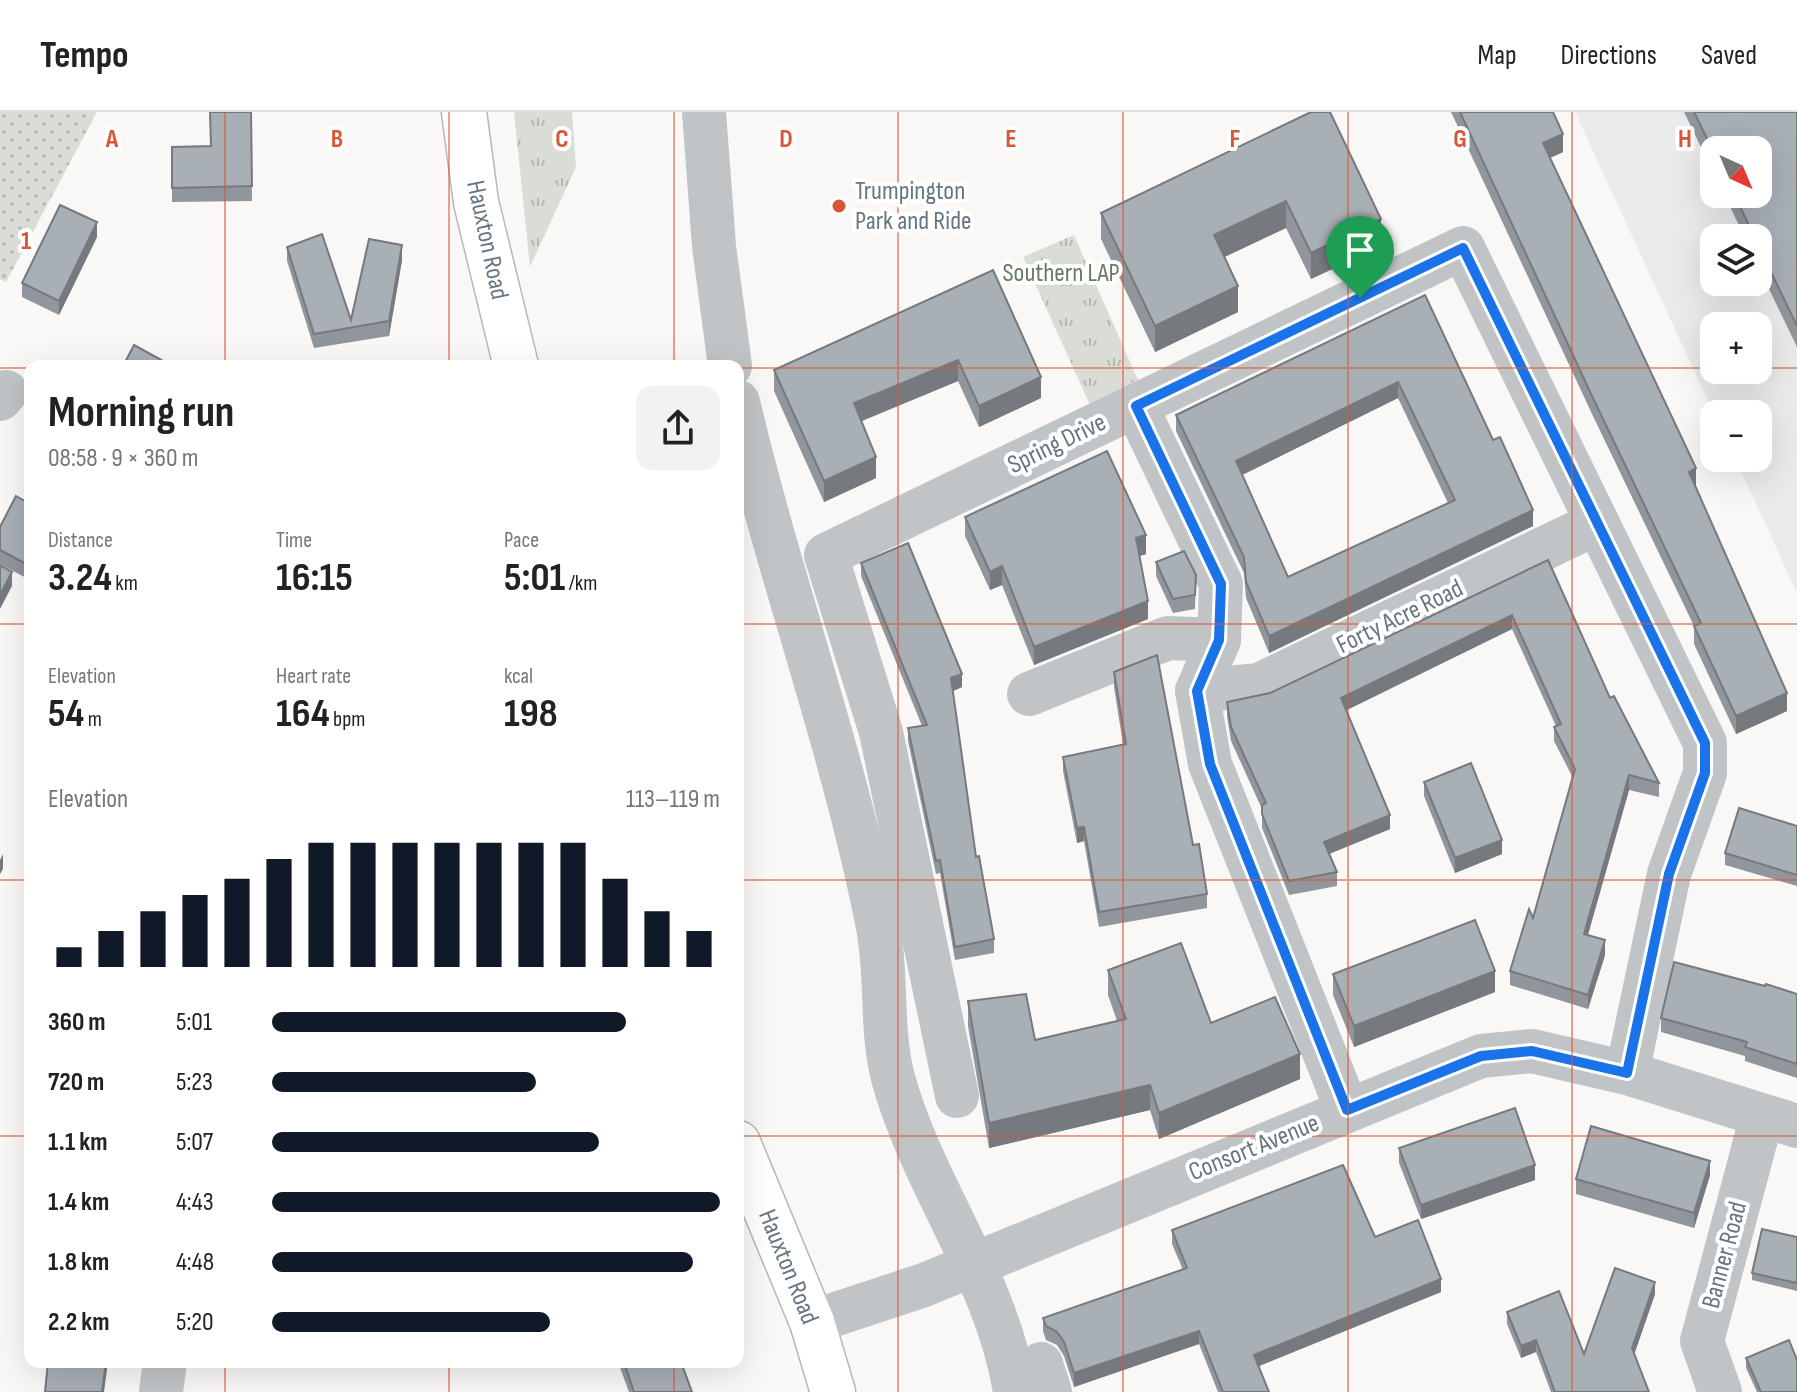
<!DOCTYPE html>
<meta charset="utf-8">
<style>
:root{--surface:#fff;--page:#f2f2f2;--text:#222;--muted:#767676;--line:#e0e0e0;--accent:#111827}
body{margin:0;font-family:"Sofia Sans Condensed",sans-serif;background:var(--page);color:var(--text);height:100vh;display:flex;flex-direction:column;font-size:30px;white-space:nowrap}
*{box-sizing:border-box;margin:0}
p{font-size:26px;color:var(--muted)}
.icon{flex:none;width:44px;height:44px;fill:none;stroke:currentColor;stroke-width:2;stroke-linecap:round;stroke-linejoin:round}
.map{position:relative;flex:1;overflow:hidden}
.drawer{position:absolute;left:24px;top:248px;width:720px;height:1008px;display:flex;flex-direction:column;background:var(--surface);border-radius:16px;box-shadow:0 8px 32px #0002}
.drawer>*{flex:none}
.needle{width:52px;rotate:136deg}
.tools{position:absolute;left:1700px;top:24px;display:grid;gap:16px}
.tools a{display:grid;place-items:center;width:72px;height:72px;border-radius:16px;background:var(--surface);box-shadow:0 8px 32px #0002;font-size:40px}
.pin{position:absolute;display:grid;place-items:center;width:68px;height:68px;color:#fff;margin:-82px -34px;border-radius:50% 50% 50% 0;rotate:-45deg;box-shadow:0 0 8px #0007}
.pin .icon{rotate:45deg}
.round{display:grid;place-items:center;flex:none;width:84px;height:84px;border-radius:16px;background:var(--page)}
.summary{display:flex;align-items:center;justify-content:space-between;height:136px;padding:0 24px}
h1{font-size:44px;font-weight:700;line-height:60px}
.stats{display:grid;grid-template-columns:repeat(3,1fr);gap:12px;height:136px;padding:8px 24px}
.stats div{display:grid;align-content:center}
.stats b{font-size:40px;font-weight:700}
.stats small{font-size:22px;font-weight:400}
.stats p{font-size:22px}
.chart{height:224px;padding:16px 24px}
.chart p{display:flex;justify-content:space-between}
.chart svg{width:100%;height:144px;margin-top:8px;stroke:var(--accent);stroke-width:6}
ul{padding:0 24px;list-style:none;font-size:26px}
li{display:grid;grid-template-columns:128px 96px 1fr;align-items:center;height:60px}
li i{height:20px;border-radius:10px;background:var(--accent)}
header{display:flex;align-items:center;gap:48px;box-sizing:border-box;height:112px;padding:0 40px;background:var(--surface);border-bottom:2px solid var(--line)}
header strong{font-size:38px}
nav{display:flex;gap:44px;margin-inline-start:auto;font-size:28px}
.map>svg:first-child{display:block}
.built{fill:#e9eae9;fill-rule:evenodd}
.grass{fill:url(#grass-dots)}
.park{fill:url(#park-tufts)}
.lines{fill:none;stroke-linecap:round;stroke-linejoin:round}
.major-casing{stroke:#b4b8bc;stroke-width:47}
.minor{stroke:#c0c4c7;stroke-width:44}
.major{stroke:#fff;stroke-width:44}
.wall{fill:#90969c;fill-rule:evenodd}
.shaded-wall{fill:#767a7f}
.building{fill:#a8afb5;stroke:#767a7f;stroke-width:2;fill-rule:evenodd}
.route-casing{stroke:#fff;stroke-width:16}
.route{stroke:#1a73e8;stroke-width:10}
.grid{fill:none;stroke:#d95636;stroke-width:2;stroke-opacity:0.55}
.poi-dot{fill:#d95636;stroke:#fff;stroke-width:3}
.labels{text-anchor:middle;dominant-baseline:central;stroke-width:8;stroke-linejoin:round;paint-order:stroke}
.poi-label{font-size:26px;fill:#66757f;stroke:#fff;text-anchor:start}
.street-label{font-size:26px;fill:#66757f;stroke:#fff}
.park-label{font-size:26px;fill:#687864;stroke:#fff}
.grid-label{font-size:26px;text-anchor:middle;font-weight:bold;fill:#d95636;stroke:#fff;stroke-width:8;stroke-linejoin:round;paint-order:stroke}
</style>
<header>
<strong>Tempo</strong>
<nav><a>Map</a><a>Directions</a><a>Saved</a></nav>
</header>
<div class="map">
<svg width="1797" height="1280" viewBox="0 0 1797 1280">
<defs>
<pattern id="grass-dots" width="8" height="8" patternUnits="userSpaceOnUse" patternTransform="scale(2)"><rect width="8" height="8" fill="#d9ddd6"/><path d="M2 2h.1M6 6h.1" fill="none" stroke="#b4b8b3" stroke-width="1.8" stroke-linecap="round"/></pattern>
<pattern id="park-tufts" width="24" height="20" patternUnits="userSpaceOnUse" patternTransform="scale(2)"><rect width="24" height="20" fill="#d9ddd6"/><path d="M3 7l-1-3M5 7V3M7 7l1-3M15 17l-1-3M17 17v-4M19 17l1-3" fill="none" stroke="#b4b8b3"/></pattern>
</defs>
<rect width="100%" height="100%" fill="#f9f8f6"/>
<path class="built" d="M1575,0H1797V481L1735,346H1758V302H1714ZM1714,38H1758V82H1714ZM1714,126H1758V170H1714ZM1714,214H1758V258H1714Z"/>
<polygon class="grass" points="0,0 97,0 6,170 0,167"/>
<g class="park">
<polygon points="514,0 572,0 576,55 530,155"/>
<polygon points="1074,123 1138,268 1090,293 1023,145"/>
</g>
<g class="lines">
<g class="major-casing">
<g id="major">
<polyline points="464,0 476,90 516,254"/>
<polyline points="738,1031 812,1210 833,1280"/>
</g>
</g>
<g class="minor">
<polyline points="704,0 714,134 730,254"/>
<polyline points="0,287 6,280"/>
<path d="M738,290C779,465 842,634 877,810C888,860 880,916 893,966C923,1075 998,1168 1015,1280"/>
<polyline points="1136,294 1221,472 1219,528 1197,579 1210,652 1347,998"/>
<polyline points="1197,579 1259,573 1597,411"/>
<polyline points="1029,582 1168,526 1219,528"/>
<polyline points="957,984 881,620 826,443 1463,136 1705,631 1705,661 1669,762 1627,961"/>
<polyline points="812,1210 924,1173 1481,944 1532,939 1627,961 1797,1014"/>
<polyline points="1041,1252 1050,1280"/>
<polyline points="161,1280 165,1250"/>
<polyline points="1720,1280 1702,1229 1762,1004"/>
</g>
<use href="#major" class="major"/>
</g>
<g class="wall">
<polygon points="251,0 252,89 172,90 172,35 211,34"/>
<polygon points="1311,0 1381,134 1311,167 1286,116 1224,145 1238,200 1155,240 1101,127 1101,101"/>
<polygon points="1451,0 1553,0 1563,40 1550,46 1696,374 1787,599 1736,622 1694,532 1694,514 1592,302"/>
<polygon points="1684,0 1797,0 1797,235 1758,154 1758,126 1745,126 1724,82 1758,82 1714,38 1714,62"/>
<polygon points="97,125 59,203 22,185 22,171"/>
<polygon points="287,135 351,208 402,148 389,224 314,236 287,149"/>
<polygon points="993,158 1041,286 979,315 958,269 862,309 876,366 824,390 774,279 774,258"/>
<path d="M1425,183L1533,414L1269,541L1246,486L1244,461L1176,319V303ZM1398,286L1448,391L1288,465L1242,363Z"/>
<polygon points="30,392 30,468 0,452 0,415"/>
<polygon points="965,405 1146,442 1140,444 1148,507 1034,553 1002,473 990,478 965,424"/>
<polygon points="1548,448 1610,586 1659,671 1659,685 1629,678 1588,823 1605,843 1588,897 1510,873 1510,859 1533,806 1573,666 1554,629 1554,615 1556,614 1512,517 1346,598 1390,717 1329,742 1337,760 1337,774 1289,783 1262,716 1262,697 1231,629 1227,604 1227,590 1270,581"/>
<polygon points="1156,450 1196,463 1195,497 1173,501 1156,464"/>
<polygon points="861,451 962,575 953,579 976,745 994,827 994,841 955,848 940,761 936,762 908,629 908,616 922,614 861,464"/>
<polygon points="1114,560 1193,733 1207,782 1207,796 1099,815 1084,729 1077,731 1063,659 1063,645 1123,632 1114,575"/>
<polygon points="1424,670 1502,742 1455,761 1424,684"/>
<polygon points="1797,714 1797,774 1725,753 1725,741"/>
<polygon points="1108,858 1211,911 1300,967 1159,1027 1150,998 989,1036 968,914 968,889 1035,928 1117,909 1108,883"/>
<polygon points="1333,862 1495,880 1354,935 1333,883"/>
<polygon points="1765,874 1797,882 1797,966 1745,949 1745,944 1661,920 1661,906"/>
<polygon points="1399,1036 1535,1068 1421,1107 1399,1051"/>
<polygon points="1710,1063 1694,1116 1576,1082 1576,1067"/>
<polygon points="1172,1118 1375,1125 1441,1180 1259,1254 1269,1280 1218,1280 1199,1232 1074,1275 1064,1244 1057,1233 1046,1228 1043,1219 1043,1206 1183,1158 1172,1132"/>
<polygon points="1797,1125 1797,1179 1752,1168 1752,1161"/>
<polygon points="1655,1182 1634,1242 1649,1280 1551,1280 1536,1240 1521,1246 1507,1212 1507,1200 1584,1242"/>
<polygon points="1746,1246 1797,1280 1757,1280 1746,1256"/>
<polygon points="618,1250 681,1250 692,1280 629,1280"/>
</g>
<g class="shaded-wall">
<polygon points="1563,22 1563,40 1543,49 1543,31"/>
<polygon points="1286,89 1286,116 1214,150 1214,123"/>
<polygon points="1381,107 1381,134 1311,167 1311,141"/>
<polygon points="97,110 97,125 59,203 59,189"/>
<polygon points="402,133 402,148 389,224 389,209"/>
<polygon points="1238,174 1238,200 1155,240 1155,214"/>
<polygon points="958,248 958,269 854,312 854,291"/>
<polygon points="1041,265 1041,286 979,315 979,294"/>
<polygon points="1398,270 1398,286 1236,366 1236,349"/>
<polygon points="876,345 876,366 824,390 824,369"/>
<polygon points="1696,356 1696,374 1689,378 1689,360"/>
<polygon points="1533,398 1533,414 1269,541 1269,524"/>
<polygon points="1146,423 1146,442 1136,445 1136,426"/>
<polygon points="1002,454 1002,473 990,478 990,460"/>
<polygon points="12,460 12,474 0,497 0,483"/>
<polygon points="1148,489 1148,507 1034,553 1034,535"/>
<polygon points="1512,503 1512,517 1341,601 1341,586"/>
<polygon points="962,562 962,575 951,580 951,566"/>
<polygon points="1787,581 1787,599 1736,622 1736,604"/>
<polygon points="1629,663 1629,678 1584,836 1584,822"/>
<polygon points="1390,703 1390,717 1324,744 1324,730"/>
<polygon points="1084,715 1084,729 1077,731 1077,716"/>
<polygon points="1502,728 1502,742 1455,761 1455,746"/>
<polygon points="3,742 3,757 0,762 0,748"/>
<polygon points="1605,828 1605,843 1588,897 1588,883"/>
<polygon points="1495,859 1495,880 1354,935 1354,914"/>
<polygon points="1300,942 1300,967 1159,1027 1159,1001"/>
<polygon points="1150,973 1150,998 989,1036 989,1011"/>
<polygon points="1710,1049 1710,1063 1694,1116 1694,1101"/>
<polygon points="1535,1053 1535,1068 1421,1107 1421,1093"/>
<polygon points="1441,1167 1441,1180 1254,1256 1254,1243"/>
<polygon points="1655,1170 1655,1182 1632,1249 1632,1236"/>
<polygon points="1199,1219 1199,1232 1074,1275 1074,1261"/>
<polygon points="1536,1228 1536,1240 1521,1246 1521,1234"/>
<polygon points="106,1250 108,1250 104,1280 102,1280"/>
</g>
<g class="building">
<polygon points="210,0 251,0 252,74 172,76 172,35 211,34"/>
<polygon points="1311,0 1330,0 1381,107 1311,141 1286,89 1214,123 1238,174 1155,214 1101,101"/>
<polygon points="1460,0 1553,0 1563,22 1543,31 1696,356 1689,360 1787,581 1736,604 1694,514 1701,511 1592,284"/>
<polygon points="1694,0 1797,0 1797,214 1758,133 1758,126 1755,126 1734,82 1758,82 1758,38 1714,38 1714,41"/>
<polygon points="60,93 97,110 59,189 22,171"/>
<polygon points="322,122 351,208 369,127 402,133 389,209 314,222 287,135"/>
<polygon points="993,158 1041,265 979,294 958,248 854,291 876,345 824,369 774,258"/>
<path d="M1425,183L1493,328L1500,325L1533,398L1269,524L1246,470L1244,445L1176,303ZM1398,270L1455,388L1288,465L1236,349Z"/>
<polygon points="134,233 172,254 123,254"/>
<polygon points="1107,339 1146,423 1136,426 1148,489 1034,535 1002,454 990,460 965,405"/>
<polygon points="16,384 30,392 30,454 0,438 0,415"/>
<polygon points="908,431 962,562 951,566 976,745 979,744 994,827 955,835 940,748 936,749 908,616 927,613 861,451"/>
<polygon points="1184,439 1196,463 1195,483 1173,487 1156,450"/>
<polygon points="1548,448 1610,586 1614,584 1659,671 1629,663 1584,822 1605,828 1588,883 1510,859 1529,797 1533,806 1575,657 1554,615 1561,612 1512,503 1341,586 1390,703 1324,730 1337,760 1289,769 1262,702 1262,693 1266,691 1231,615 1227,590 1270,581"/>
<polygon points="0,453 12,460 0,483"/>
<polygon points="1157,543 1193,733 1199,732 1207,782 1099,800 1084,715 1077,716 1063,645 1126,632 1114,560"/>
<polygon points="1471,651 1502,728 1455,746 1424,670"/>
<polygon points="1739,696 1797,714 1797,763 1725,741"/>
<polygon points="1475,808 1495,859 1354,914 1333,862"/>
<polygon points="1181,831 1211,911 1275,885 1300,942 1159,1001 1150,973 989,1011 968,889 1026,882 1035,928 1126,907 1108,858"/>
<polygon points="1674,850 1765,874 1766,872 1797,882 1797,952 1745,935 1747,930 1661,906"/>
<polygon points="1515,996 1535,1053 1421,1093 1399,1036"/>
<polygon points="1591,1014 1710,1049 1694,1101 1576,1067"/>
<polygon points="1343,1053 1375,1125 1418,1108 1441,1167 1254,1243 1269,1280 1223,1280 1199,1219 1074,1261 1064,1230 1057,1220 1046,1214 1043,1206 1187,1156 1172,1118"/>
<polygon points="1762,1117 1797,1125 1797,1171 1752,1161"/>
<polygon points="1615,1156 1655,1170 1632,1236 1649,1280 1555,1280 1536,1228 1521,1234 1507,1200 1559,1179 1584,1242"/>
<polygon points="1789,1228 1797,1248 1797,1280 1761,1280 1746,1246"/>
<polygon points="48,1250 106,1250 102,1280 45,1280"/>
<polygon points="624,1250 681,1250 692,1280 634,1280"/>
</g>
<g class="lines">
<g class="route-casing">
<polygon id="route" points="1463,136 1705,631 1705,661 1669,762 1627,961 1532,939 1481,944 1347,998 1210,652 1197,579 1219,528 1221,472 1136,294"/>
</g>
<use href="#route" class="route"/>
</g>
<path class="grid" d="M225,0V254M449,0V254M674,0V254M898,0V1280M1123,0V1280M1348,0V1280M1572,0V1280M0,256H30M738,256H1714M1758,256H1797M0,512H30M738,512H1797M0,768H30M738,768H1797M0,1024H30M738,1024H1797M225,1250V1280M449,1250V1280M674,1250V1280"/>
<circle class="poi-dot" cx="839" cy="94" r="8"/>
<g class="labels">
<g class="poi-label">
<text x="855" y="79">Trumpington<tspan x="855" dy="30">Park and Ride</tspan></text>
</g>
<g class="street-label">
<text transform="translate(487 128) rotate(78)">Hauxton Road</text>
<text transform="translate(1057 332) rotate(-26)">Spring Drive</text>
<text transform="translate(1400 505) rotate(-26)">Forty Acre Road</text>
<text transform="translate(1254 1036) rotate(-22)">Consort Avenue</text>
<text transform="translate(1725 1143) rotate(-75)">Banner Road</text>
<text transform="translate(788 1155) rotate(68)">Hauxton Road</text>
</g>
<g class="park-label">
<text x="1061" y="161">Southern LAP</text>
</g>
</g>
<g class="grid-label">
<text x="112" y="35">A</text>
<text x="337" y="35">B</text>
<text x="562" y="35">C</text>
<text x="786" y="35">D</text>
<text x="1011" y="35">E</text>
<text x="1235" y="35">F</text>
<text x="1460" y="35">G</text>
<text x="1685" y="35">H</text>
<text x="26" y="137">1</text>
</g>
</svg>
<div class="tools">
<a><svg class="needle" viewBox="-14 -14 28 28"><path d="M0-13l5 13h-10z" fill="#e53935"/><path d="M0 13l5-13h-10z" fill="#767676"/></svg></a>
<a><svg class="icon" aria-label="layers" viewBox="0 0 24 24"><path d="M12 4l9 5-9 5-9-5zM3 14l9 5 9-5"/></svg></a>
<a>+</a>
<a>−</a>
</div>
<div class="pin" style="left:1360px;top:186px;background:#1e9e55"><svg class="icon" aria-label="arrive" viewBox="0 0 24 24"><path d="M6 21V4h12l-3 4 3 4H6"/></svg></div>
<section class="drawer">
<div class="summary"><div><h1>Morning run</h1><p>08:58 · 9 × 360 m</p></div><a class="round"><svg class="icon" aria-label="share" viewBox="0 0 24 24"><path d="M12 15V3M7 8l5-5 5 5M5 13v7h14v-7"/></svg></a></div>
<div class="stats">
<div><p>Distance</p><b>3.24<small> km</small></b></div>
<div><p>Time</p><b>16:15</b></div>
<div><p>Pace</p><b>5:01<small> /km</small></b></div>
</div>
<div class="stats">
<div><p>Elevation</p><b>54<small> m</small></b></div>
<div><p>Heart rate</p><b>164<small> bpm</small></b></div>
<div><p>kcal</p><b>198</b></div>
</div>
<div class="chart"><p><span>Elevation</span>113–119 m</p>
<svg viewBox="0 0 160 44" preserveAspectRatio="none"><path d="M5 44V38M15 44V33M25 44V27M35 44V22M45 44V17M55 44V11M65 44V6M75 44V6M85 44V6M95 44V6M105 44V6M115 44V6M125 44V6M135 44V17M145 44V27M155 44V33"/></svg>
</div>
<ul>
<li><b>360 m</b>5:01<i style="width:79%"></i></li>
<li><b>720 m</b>5:23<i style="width:59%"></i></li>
<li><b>1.1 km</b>5:07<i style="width:73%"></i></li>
<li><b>1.4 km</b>4:43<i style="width:100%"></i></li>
<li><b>1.8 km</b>4:48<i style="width:94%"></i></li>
<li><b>2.2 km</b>5:20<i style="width:62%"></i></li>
</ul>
</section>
</div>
